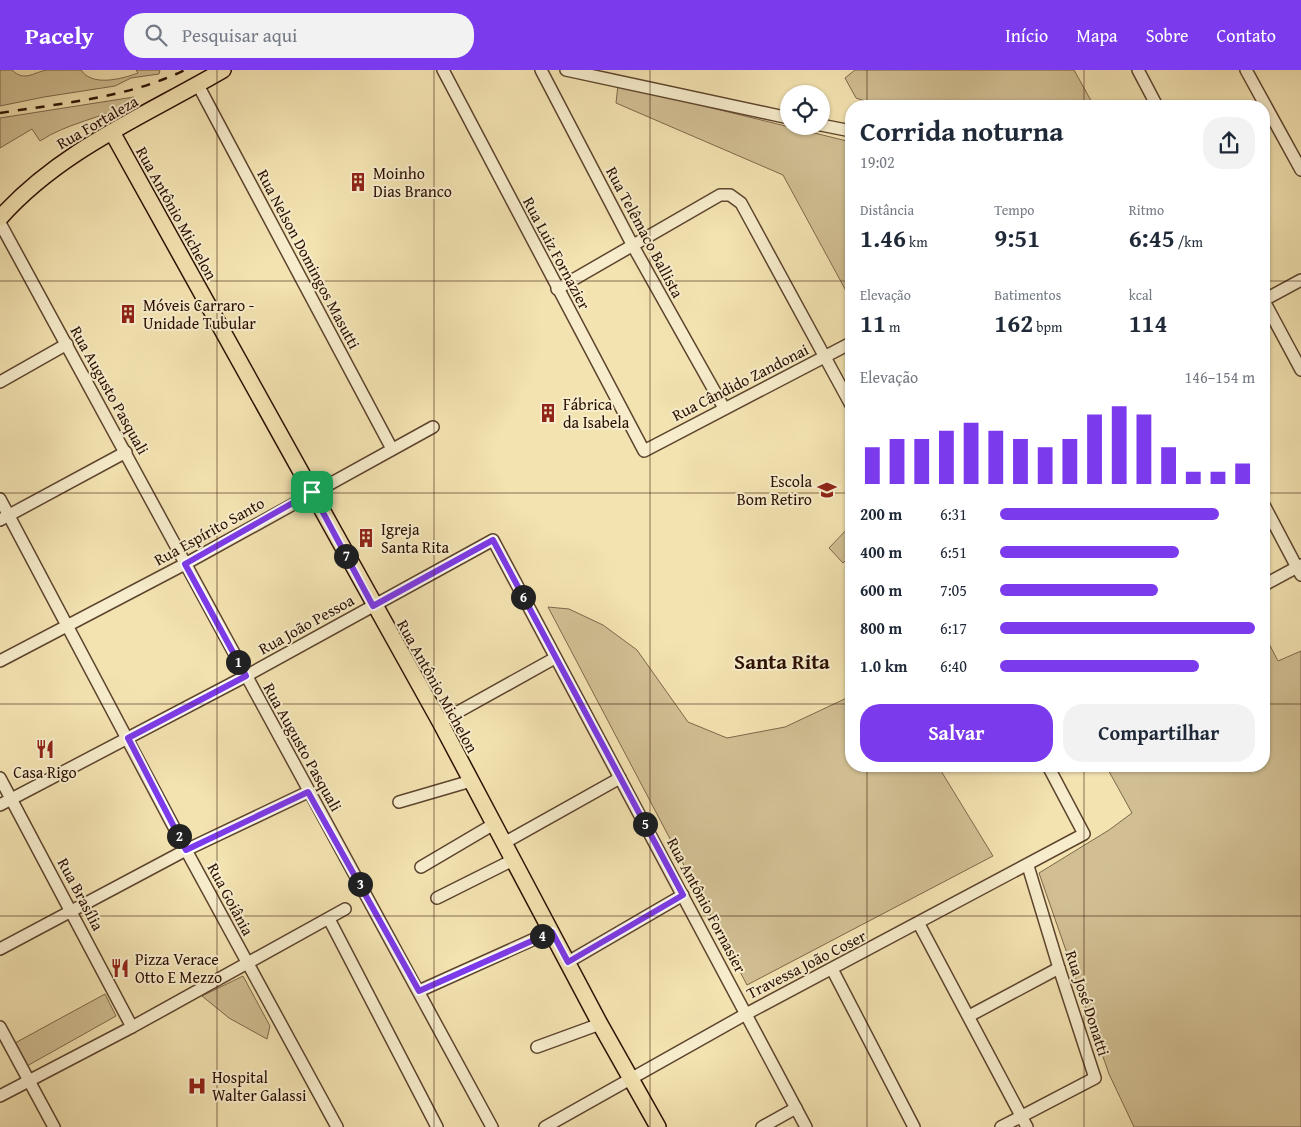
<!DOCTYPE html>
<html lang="pt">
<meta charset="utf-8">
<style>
:root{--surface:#fff;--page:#f2f2f3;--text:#1f2937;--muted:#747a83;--accent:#7c3aed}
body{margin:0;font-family:"Gentium Book Plus",serif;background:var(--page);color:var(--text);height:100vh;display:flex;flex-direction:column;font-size:19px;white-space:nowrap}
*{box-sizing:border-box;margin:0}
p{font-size:16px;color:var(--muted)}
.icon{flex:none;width:28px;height:28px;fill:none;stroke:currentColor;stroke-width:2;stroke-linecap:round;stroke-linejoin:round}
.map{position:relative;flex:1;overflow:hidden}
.drawer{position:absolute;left:845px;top:30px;width:425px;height:672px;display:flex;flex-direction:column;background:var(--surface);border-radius:20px;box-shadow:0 1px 4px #0004}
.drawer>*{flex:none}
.tools{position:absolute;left:780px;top:15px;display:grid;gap:10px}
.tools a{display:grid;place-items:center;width:50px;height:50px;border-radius:50%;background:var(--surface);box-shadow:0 1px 4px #0004;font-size:25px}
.pin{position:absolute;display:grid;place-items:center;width:42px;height:42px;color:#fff;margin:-21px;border-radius:10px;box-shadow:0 2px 8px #0006}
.km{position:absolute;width:25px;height:25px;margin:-12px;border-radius:50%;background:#222;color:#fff;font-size:14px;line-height:25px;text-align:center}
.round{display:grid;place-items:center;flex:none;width:52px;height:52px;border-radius:20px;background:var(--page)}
.headline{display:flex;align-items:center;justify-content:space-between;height:85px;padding:0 15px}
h1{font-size:28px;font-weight:600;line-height:38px}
.metrics{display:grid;grid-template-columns:repeat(3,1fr);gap:8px;height:85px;padding:5px 15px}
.metrics div{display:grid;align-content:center}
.metrics b{font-size:25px;font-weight:600}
.metrics small{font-size:14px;font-weight:400}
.metrics p{font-size:14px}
.chart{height:140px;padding:10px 15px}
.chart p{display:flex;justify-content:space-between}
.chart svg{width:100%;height:90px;margin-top:5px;stroke:var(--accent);stroke-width:6}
.cta{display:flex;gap:10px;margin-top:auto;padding:10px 15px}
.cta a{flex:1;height:58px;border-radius:20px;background:var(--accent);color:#fff;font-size:20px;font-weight:600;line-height:58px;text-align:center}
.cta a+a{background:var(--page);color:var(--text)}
ul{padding:0 15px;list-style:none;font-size:16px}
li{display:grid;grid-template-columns:80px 60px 1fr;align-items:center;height:38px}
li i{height:12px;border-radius:6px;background:var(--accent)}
header{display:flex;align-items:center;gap:30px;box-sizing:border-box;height:70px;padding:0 25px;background:var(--accent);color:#fff}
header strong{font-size:24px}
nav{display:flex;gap:28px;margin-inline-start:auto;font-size:18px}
.search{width:350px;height:45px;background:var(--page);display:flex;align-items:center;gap:12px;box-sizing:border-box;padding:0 18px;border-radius:20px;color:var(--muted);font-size:19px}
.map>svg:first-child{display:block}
.green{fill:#d1bf93;stroke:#7e674b}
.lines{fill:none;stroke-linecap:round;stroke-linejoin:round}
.minor-casing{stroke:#5d442e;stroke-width:14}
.major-casing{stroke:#2b0f03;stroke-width:18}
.minor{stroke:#f7edcc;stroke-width:11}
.major{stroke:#f3e3b1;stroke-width:15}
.rail{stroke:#2b0f03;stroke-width:2.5;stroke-dasharray:9 9;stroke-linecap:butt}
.route-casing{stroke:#fff;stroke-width:10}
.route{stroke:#7c3aed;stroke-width:6}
.grid{fill:none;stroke:#2b0f03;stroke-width:1;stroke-opacity:0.55}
.labels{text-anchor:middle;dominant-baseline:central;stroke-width:4;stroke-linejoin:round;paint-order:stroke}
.street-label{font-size:16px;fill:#2b0f03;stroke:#f7edcc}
.poi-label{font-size:16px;fill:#2b0f03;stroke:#f7edcc;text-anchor:start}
.district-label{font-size:21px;font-weight:bold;fill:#2b0f03;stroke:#f7edcc}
</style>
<header>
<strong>Pacely</strong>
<div class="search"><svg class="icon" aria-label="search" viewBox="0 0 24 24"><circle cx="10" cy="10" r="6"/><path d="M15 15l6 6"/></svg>Pesquisar aqui</div>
<nav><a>Início</a><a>Mapa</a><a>Sobre</a><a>Contato</a></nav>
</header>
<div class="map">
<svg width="1301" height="1057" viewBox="0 0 1301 1057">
<rect width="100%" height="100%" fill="#f3e3b1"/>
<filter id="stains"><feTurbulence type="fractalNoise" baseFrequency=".004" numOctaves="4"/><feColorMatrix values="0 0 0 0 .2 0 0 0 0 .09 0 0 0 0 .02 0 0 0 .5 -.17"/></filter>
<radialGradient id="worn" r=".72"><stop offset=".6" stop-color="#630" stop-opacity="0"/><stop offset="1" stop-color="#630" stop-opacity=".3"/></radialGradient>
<g class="green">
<path d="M0,0H12C25,13 35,1 48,0C59,0 70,0 81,0C92,17 122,9 138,3L136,0H160L159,4L131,8L115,16L44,27L0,36Z"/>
<polygon points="855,0 1074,0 1094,36 880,36 856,28 845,8"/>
<polygon points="618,15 851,72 851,230 783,105 616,33"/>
<path d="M134,27L131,33C102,48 67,53 40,71L32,59L0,78V48Z"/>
<polygon points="851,455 851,485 843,493 829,478"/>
<polygon points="548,537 569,539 603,555 637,580 688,652 727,668 785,657 851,626 851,696 938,696 993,786 747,915"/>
<polygon points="1264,564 1278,591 1301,581 1301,1057 1134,1057 1109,1004 1039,803 1109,760 1132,743 1106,696 1264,696"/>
<polygon points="243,906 270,956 267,969 229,948 202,926"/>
<polygon points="105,924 116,946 27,996 15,973"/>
</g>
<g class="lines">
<g class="minor-casing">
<g id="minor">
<polyline points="443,0 644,381 851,273"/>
<polyline points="541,0 633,176 724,338"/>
<polyline points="566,0 789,48"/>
<polyline points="1138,0 1157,36"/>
<polyline points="1246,0 1301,100"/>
<polyline points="198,15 392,379"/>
<polyline points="821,55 851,61"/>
<polyline points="0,153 492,1057"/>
<polyline points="557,219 720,125 730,125 741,133 851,335"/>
<polyline points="1264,230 1301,210"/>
<polyline points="1264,231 1301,300"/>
<polyline points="0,312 67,274"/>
<polyline points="0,429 186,780 337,1057"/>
<polyline points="1264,435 1301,505"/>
<polyline points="0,450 126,382"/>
<polyline points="1264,515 1301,495"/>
<polyline points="0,591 185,494 433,357"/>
<polyline points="440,652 555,588"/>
<polyline points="0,708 132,957"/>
<polyline points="399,732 471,711"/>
<polyline points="0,735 246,606 493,470 806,1057"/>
<polyline points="504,773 620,708"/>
<polyline points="421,797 494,754"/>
<polyline points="437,828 513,790"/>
<polyline points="329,849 437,1057"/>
<polyline points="919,854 1027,1057"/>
<polyline points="0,879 186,780 308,722"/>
<polyline points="568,892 683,825"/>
<polyline points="832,899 914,1057"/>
<polyline points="419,921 552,861"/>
<polyline points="969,946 1059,898"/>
<polyline points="0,957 54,1057"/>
<polyline points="537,977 600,954"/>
<polyline points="0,1026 132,957 345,839"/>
<polyline points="545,1057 746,944 1084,764 1048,696"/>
<polyline points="762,1057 796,1038"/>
<polyline points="1001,1057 1095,1008 1059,898 1028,796"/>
</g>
</g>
<g class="major-casing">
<g id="major">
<polyline points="112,62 440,652 600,954 658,1057"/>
<path d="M0,148C60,80 146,45 223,0"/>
</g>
</g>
<use href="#minor" class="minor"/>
<use href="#major" class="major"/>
<path class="rail" d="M0,43C63,33 127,28 185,0"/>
</g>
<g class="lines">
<g class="route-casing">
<polygon id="route" points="312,422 373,536 493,470 683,825 568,892 552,862 419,921 308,722 186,780 128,668 246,606 185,494"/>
</g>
<use href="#route" class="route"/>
</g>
<path class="grid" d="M217,0V1057M434,0V1057M650,0V1057M867,0V36M1084,0V36M0,211H851M1264,211H1301M0,423H851M1264,423H1301M0,634H851M1264,634H1301M867,696V1057M1084,696V1057M0,846H1301"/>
<defs>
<g id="building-bare" transform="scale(1.5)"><path d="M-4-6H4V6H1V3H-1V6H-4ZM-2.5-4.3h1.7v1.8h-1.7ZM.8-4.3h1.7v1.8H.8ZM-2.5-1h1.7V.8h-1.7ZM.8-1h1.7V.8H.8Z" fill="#8f2418" stroke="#f7edcc" stroke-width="2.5" paint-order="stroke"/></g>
<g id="school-bare" transform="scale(1.5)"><path d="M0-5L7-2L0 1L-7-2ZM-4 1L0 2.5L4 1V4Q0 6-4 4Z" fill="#8f2418" stroke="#f7edcc" stroke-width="2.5" paint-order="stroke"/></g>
<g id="restaurant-bare" transform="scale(1.5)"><path d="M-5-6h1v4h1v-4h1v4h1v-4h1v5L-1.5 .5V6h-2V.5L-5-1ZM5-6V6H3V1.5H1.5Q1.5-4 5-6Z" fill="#8f2418" stroke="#f7edcc" stroke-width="2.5" paint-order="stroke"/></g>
<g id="hospital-bare" transform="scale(1.5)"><path d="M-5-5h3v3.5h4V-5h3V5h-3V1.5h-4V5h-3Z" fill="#8f2418" stroke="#f7edcc" stroke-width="2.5" paint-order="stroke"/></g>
</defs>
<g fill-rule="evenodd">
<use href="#building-bare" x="358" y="112"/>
<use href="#building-bare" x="128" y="244"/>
<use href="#building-bare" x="548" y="343"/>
<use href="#school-bare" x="827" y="420"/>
<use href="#building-bare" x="366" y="468"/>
<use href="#restaurant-bare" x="45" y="679"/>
<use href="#restaurant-bare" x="120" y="898"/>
<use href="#hospital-bare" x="197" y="1016"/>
</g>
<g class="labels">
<g class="street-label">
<text transform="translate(97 52) rotate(-30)">Rua Fortaleza</text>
<text transform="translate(177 143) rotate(61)">Rua Antônio Michelon</text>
<text transform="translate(645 162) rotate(62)">Rua Telêmaco Ballista</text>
<text transform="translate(557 183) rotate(62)">Rua Luiz Fornazier</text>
<text transform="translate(309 189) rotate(62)">Rua Nelson Domingos Masutti</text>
<text transform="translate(740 312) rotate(-27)">Rua Cândido Zandonai</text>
<text transform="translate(110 320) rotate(61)">Rua Augusto Pasquali</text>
<text transform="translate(209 461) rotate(-29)">Rua Espírito Santo</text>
<text transform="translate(306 554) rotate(-29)">Rua João Pessoa</text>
<text transform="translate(438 616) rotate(61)">Rua Antônio Michelon</text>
<text transform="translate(303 677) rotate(61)">Rua Augusto Pasquali</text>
<text transform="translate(81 824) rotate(62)">Rua Brasília</text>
<text transform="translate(231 829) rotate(62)">Rua Goiânia</text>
<text transform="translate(707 835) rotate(62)">Rua Antônio Fornasier</text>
<text transform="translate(806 894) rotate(-27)">Travessa João Coser</text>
<text transform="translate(1088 933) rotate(72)">Rua José Donatti</text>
</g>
<g class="poi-label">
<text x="373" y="103">Moinho<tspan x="373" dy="18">Dias Branco</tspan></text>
<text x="143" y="235">Móveis Carraro -<tspan x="143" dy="18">Unidade Tubular</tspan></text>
<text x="563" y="334">Fábrica<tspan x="563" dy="18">da Isabela</tspan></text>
<text x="812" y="411" text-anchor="end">Escola<tspan x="812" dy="18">Bom Retiro</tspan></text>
<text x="381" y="459">Igreja<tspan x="381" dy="18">Santa Rita</tspan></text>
<text x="45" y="702" text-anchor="middle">Casa Rigo</text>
<text x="135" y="889">Pizza Verace<tspan x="135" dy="18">Otto E Mezzo</tspan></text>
<text x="212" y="1007">Hospital<tspan x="212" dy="18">Walter Galassi</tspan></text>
</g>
<g class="district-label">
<text x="782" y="591">Santa Rita</text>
</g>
</g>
<rect width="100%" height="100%" filter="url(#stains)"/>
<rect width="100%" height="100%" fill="url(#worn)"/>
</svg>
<div class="tools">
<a><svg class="icon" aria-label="locate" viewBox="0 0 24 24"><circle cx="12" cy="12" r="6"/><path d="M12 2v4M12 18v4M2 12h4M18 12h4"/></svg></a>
</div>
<div class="pin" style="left:312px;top:422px;background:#1e9e55"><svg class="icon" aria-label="arrive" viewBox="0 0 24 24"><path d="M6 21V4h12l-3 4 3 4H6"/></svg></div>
<b class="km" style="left:238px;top:592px">1</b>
<b class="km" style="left:179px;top:766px">2</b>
<b class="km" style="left:360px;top:814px">3</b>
<b class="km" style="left:542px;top:866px">4</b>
<b class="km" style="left:645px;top:754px">5</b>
<b class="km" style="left:523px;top:527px">6</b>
<b class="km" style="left:346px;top:486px">7</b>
<section class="drawer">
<div class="headline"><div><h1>Corrida noturna</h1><p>19:02</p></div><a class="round"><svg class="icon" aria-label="share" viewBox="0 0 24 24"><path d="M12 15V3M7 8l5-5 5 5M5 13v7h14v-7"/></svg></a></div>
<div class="metrics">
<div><p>Distância</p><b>1.46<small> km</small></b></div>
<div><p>Tempo</p><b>9:51</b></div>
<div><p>Ritmo</p><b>6:45<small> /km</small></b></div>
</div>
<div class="metrics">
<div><p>Elevação</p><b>11<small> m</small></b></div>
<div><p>Batimentos</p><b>162<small> bpm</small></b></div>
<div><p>kcal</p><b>114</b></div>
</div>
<div class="chart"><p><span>Elevação</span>146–154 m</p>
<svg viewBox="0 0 160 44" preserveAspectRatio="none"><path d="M5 44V26M15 44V22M25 44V22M35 44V18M45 44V14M55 44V18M65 44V22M75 44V26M85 44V22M95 44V10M105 44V6M115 44V10M125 44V26M135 44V38M145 44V38M155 44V34"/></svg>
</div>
<ul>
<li><b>200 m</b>6:31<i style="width:86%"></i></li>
<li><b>400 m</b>6:51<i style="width:70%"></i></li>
<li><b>600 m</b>7:05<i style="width:62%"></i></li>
<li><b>800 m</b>6:17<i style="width:100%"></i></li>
<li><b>1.0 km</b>6:40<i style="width:78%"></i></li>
</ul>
<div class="cta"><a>Salvar</a><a>Compartilhar</a></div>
</section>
</div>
